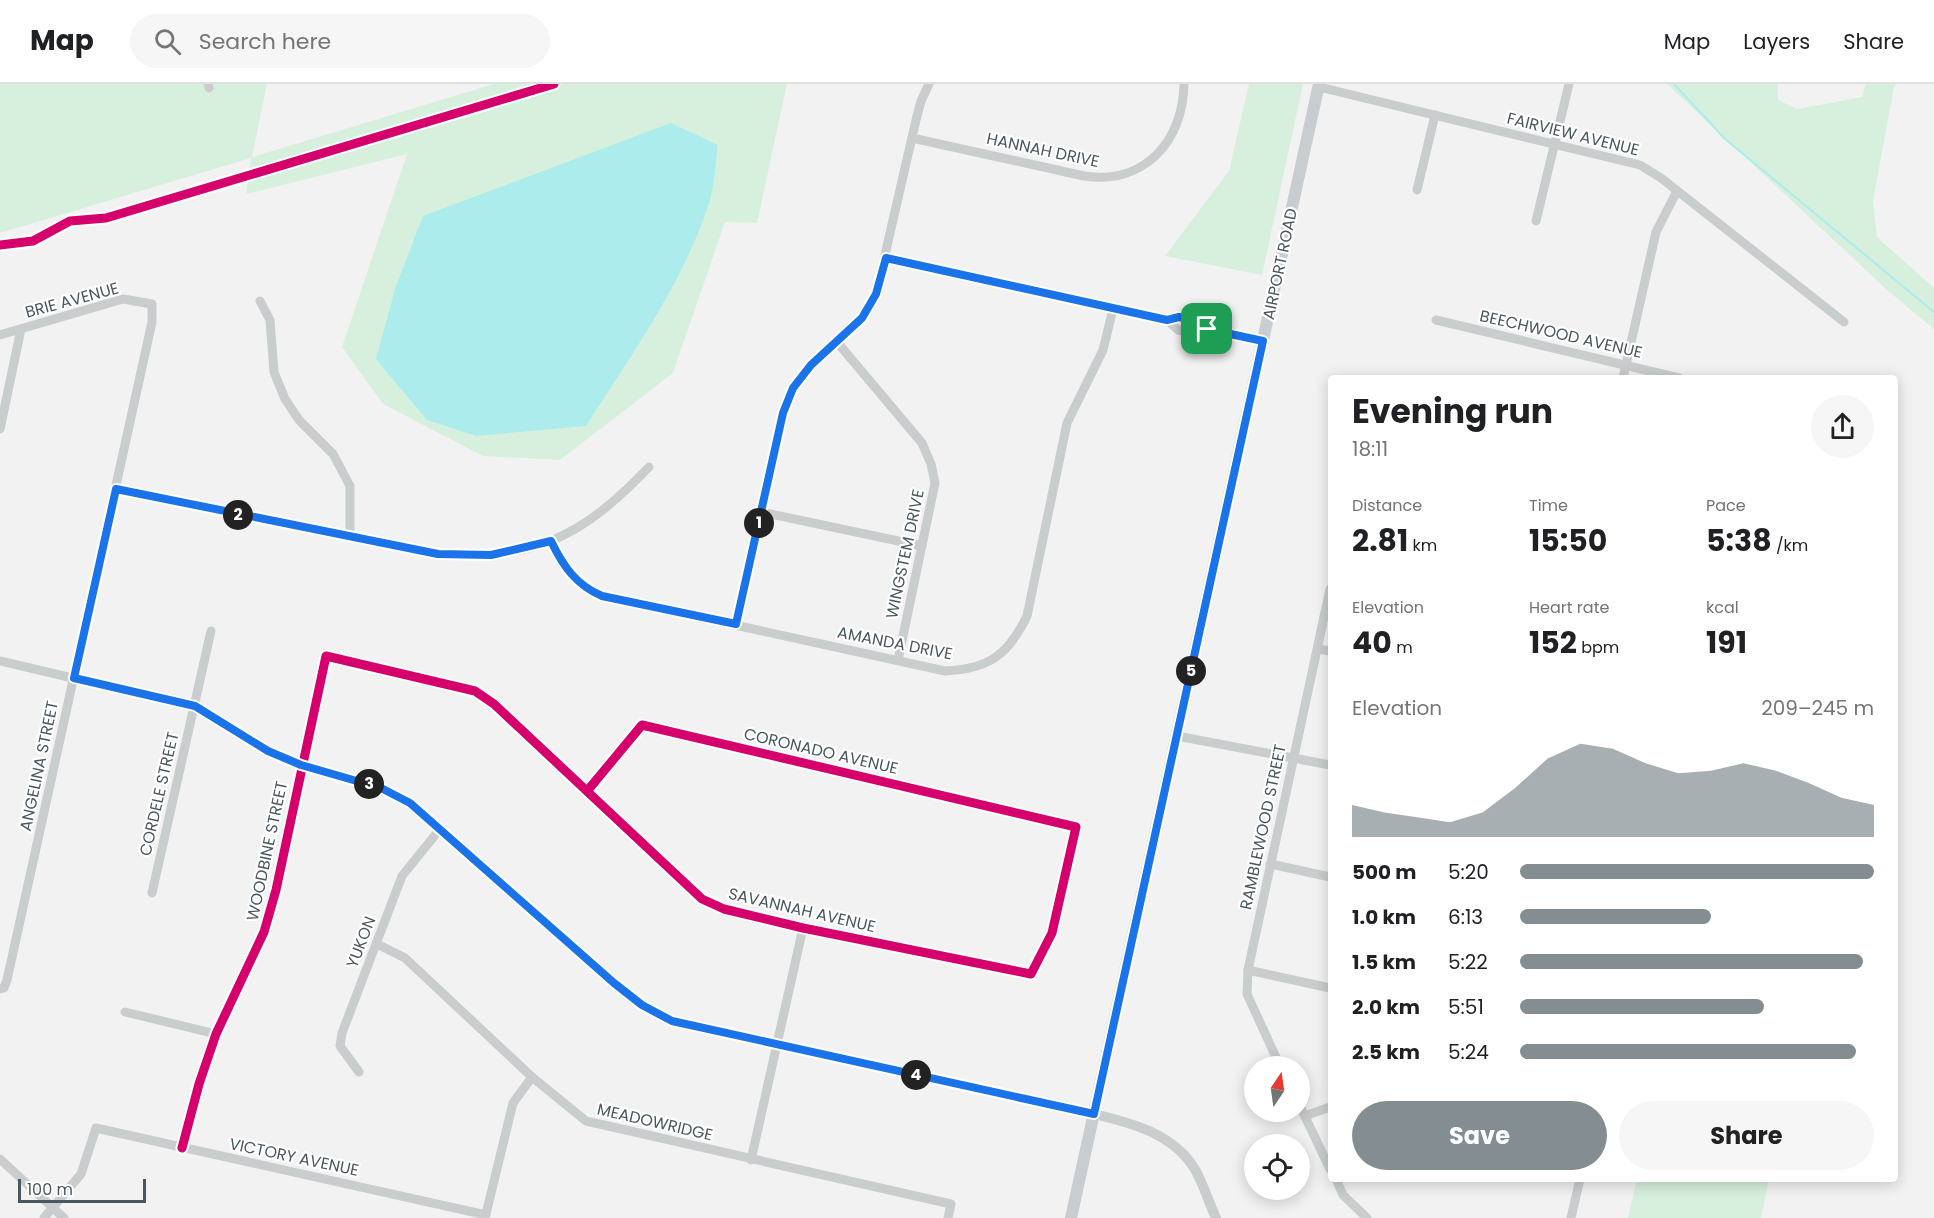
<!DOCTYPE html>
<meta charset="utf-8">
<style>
:root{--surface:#fff;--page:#f6f6f6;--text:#202124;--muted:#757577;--line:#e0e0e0;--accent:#848e92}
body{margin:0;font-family:Poppins,sans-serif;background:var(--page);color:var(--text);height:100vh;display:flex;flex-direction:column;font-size:22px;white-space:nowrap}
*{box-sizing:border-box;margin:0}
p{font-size:20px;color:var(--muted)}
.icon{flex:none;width:33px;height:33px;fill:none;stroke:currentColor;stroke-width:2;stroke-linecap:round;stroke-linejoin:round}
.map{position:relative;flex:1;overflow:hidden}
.side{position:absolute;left:1328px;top:291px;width:570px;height:807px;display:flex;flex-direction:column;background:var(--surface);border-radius:6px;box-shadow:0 3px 15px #0003}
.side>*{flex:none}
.needle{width:39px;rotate:13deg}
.buttons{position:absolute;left:1244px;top:972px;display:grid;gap:12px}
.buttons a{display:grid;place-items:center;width:66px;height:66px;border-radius:50%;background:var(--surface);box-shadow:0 3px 15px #0003;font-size:30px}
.scale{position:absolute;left:18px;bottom:15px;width:128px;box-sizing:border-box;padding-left:6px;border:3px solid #49585f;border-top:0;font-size:16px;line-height:21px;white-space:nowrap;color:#49585f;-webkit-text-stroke:4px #fff;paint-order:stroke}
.pin{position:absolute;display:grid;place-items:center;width:51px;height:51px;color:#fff;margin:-26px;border-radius:12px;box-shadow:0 3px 9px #0006}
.km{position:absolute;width:30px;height:30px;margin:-15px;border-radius:50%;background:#222;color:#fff;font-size:16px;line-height:30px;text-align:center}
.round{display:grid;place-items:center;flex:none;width:63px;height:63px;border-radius:32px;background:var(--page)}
.overview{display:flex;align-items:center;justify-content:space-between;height:102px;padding:0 24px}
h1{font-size:33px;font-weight:700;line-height:45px}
.figures{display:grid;grid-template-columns:repeat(3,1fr);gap:9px;height:102px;padding:6px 24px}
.figures div{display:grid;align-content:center}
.figures b{font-size:30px;font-weight:700}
.figures small{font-size:16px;font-weight:400}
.figures p{font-size:16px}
.chart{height:168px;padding:12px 24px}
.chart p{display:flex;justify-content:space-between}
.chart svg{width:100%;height:108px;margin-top:6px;fill:var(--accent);opacity:.7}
.button{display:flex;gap:12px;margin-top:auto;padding:12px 24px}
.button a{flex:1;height:69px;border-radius:36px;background:var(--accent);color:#fff;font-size:24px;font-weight:700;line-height:69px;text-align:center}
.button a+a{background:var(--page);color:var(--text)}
ul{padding:0 24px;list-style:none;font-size:20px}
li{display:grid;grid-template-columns:96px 72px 1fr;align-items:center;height:45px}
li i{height:15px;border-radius:8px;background:var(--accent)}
header{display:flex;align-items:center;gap:36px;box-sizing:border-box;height:84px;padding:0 30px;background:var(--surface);border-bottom:2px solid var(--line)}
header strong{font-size:28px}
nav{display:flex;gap:33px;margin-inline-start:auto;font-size:21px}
.search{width:420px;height:54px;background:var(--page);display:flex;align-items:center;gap:15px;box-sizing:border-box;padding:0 21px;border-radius:33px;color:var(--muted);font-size:22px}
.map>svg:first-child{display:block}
.green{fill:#d7f0dd}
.water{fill:#adeced}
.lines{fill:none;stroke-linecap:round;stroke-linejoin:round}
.stream{stroke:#adeced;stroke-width:2}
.minor{stroke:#c9cdce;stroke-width:9}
.tertiary{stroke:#c9cdce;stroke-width:10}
.secondary{stroke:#cacdcf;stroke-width:12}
.cycleway-casing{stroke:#fff;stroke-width:13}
.cycleway{stroke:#d6006c;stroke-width:9}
.route-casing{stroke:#fff;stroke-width:12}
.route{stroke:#1a73e8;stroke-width:8}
.labels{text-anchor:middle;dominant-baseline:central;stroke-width:4.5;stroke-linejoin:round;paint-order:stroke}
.street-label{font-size:16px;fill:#49585f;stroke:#fff}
</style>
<header>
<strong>Map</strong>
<div class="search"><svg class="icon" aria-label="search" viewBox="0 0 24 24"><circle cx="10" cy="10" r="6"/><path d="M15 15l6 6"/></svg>Search here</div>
<nav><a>Map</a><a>Layers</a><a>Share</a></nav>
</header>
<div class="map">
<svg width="1934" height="1134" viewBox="0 0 1934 1134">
<rect width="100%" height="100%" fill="#f2f2f2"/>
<g class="green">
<polygon points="0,0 267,0 252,73 494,0 787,0 757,139 725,138 673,289 560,376 483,372 383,320 342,263 407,70 246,110 251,74 0,149"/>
<polygon points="1249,0 1303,0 1262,191 1165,172 1229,87"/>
<polygon points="1667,0 1778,0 1778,16 1797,25 1862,13 1866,0 1897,0 1894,3 1873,117 1877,153 1934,204 1934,245 1886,205"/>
<polygon points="1637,1095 1769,1095 1761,1134 1628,1134"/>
</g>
<path class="water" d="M671,39L718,61C715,78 715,99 710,116C685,196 631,272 586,342L476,352L427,336L376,275L396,202L423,132Z"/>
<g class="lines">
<polyline class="stream" points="1674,0 1725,55 1934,228"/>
<g class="minor">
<polyline points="208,0 209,4"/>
<polyline points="1319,3 1640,81 1661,94 1844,238"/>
<path d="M912,54L1084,92C1144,101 1183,58 1184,0"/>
<polyline points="1417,106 1435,31"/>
<polyline points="1536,137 1569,0"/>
<polyline points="886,174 1167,236 1178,246 1198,250 1207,245"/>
<polyline points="260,217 270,236 274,288 285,315 299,336 333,370 350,402 350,451"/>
<polyline points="1167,236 1179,233 1199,237 1207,245 1263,257"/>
<polyline points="1436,236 1679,294"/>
<polyline points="0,251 123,215 152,220 152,238 7,896 4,904 0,905"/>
<polyline points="837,258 922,359 931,380 935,399 898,576"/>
<polyline points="1623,294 1656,148 1677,107"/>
<polyline points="0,345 21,245"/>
<path d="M116,405L438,470C536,476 582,453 649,383"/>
<polyline points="761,428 922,462"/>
<path d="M551,457C563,482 576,501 602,512L945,587C989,585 1008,571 1027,532L1067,339L1103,266L1113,225"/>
<polyline points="736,540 783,329 793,304 811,281 862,234 876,210 916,36 921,17 929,0"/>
<polyline points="1318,565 1330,567"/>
<polyline points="0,577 195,623 268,667 301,681 381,704 410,719 614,899 642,921 672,937 1094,1030"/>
<polyline points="1177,652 1330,681"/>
<polyline points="1270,780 1330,793"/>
<polyline points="152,809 211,547"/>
<polyline points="377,860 405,874 532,993 586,1037 951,1120 948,1134"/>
<polyline points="1248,886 1330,904"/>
<polyline points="125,928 216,950"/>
<polyline points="1280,982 1247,910 1248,886 1330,505"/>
<polyline points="359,988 340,962 342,949 402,792 440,745"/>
<polyline points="1299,1020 1330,1085"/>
<polyline points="1305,1032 1330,1023"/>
<polyline points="182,1064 199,1000 216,950 264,848 276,806 326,572 475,607 494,620 702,815 724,825 803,844 1031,890 1052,849 1076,743 642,641 588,706"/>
<polyline points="0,1075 64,1134"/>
<polyline points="751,1076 803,844"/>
<polyline points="1336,1095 1343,1111 1367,1134"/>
<polyline points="44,1134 81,1090 96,1044 486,1131"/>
<polyline points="485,1134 513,1019 532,993"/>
<polyline points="1571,1134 1580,1095"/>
</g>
<path class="tertiary" d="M1094,1030C1132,1039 1175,1050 1196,1087C1204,1102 1209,1119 1216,1134"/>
<polyline class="secondary" points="1071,1134 1319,0"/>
<g class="cycleway-casing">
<g id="cycleway">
<polyline points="0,161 33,157 70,137 106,134 554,0"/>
<polyline points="182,1064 199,1000 216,950 264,848 276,806 326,572 475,607 494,620 702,815 724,825 803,844 1031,890 1052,849 1076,743 642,641 588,706"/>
</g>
</g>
<use href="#cycleway" class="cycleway"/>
</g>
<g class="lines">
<g class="route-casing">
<path id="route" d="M886,174L1167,236L1179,233L1199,237L1207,245L1263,257L1094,1030L672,937L642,921L614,899L410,719L381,704L301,681L268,667L195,622L74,594L116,405L438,470L491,471L551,457C563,482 576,501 602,512L736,540L783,329L793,304L811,281L862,234L876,210Z"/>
</g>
<use href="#route" class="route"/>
</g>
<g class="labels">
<g class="street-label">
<text transform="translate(1573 50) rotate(14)">FAIRVIEW AVENUE</text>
<text transform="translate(1043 66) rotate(12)">HANNAH DRIVE</text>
<text transform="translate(1280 180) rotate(-78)">AIRPORT ROAD</text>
<text transform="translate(72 216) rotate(-15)">BRIE AVENUE</text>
<text transform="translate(1561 250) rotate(13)">BEECHWOOD AVENUE</text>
<text transform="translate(905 470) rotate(-78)">WINGSTEM DRIVE</text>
<text transform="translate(895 559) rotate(11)">AMANDA DRIVE</text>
<text transform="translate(821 667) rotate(13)">CORONADO AVENUE</text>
<text transform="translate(39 682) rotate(-78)">ANGELINA STREET</text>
<text transform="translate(159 710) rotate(-77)">CORDELE STREET</text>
<text transform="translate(1263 743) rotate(-78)">RAMBLEWOOD STREET</text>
<text transform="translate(267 767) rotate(-78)">WOODBINE STREET</text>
<text transform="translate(802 826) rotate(13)">SAVANNAH AVENUE</text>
<text transform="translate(361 858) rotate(-69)">YUKON</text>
<text transform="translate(655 1038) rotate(13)">MEADOWRIDGE</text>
<text transform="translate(294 1073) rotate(12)">VICTORY AVENUE</text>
</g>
</g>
</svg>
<div class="buttons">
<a><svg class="needle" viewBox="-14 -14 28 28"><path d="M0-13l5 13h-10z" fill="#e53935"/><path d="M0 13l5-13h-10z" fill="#757577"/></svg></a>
<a><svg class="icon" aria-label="locate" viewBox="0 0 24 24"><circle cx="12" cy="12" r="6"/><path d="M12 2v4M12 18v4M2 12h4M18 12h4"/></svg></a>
</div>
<div class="scale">100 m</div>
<div class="pin" style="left:1207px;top:245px;background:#1e9e55"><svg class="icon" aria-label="arrive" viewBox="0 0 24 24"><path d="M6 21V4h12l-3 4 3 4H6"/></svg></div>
<b class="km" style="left:759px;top:439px">1</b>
<b class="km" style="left:238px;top:431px">2</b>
<b class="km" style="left:369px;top:700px">3</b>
<b class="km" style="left:916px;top:991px">4</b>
<b class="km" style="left:1191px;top:587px">5</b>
<section class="side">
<div class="overview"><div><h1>Evening run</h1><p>18:11</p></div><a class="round"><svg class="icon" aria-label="share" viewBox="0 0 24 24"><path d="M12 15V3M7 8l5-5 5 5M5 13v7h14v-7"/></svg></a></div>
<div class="figures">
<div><p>Distance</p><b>2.81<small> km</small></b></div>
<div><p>Time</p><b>15:50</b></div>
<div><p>Pace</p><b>5:38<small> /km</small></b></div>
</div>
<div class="figures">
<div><p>Elevation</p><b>40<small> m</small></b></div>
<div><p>Heart rate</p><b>152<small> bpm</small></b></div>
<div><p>kcal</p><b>191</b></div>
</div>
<div class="chart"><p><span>Elevation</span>209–245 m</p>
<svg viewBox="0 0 160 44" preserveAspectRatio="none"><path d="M0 44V31L10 34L20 36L30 38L40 34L50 24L60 12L70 6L80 8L90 14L100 18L110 17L120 14L130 17L140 22L150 28L160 31V44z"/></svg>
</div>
<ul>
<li><b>500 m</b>5:20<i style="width:100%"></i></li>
<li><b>1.0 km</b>6:13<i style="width:54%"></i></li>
<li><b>1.5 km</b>5:22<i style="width:97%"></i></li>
<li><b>2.0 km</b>5:51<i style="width:69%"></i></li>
<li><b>2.5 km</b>5:24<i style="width:95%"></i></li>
</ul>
<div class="button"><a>Save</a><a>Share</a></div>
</section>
</div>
